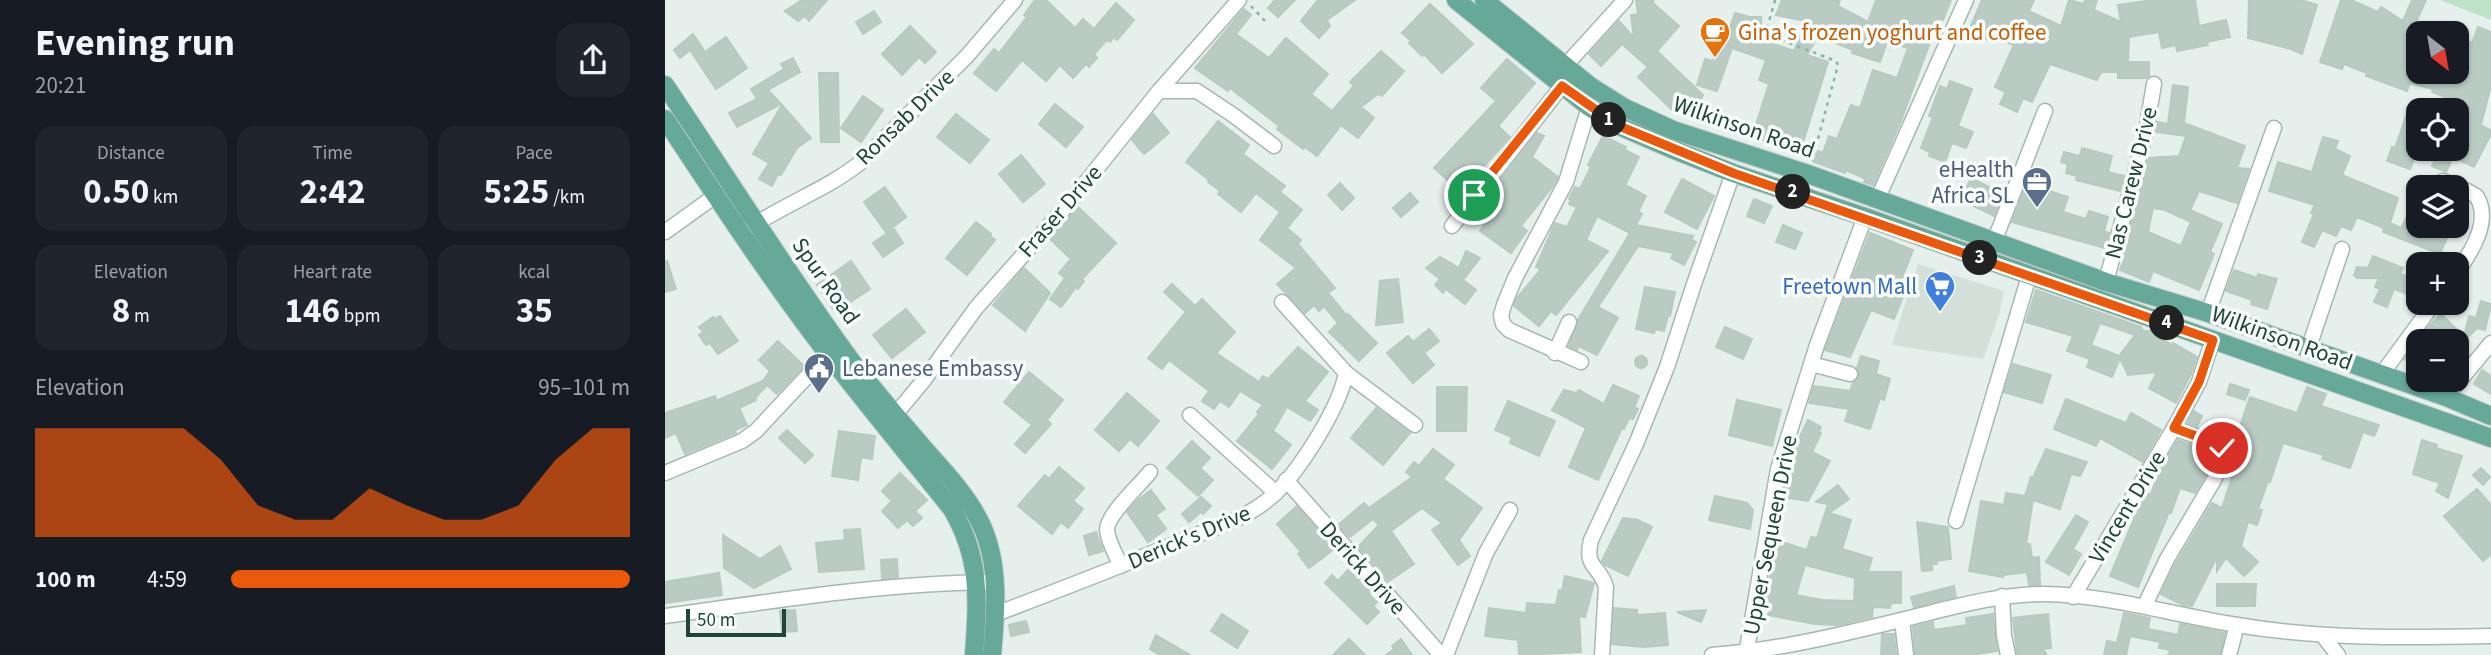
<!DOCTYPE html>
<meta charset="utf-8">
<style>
:root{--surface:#171b24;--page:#20242c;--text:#f1f3f6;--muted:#9ea1a6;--accent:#ea580c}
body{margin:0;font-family:"Source Sans 3",sans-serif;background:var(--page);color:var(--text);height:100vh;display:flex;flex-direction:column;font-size:26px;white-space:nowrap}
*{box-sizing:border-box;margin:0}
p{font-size:23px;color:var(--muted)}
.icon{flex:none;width:38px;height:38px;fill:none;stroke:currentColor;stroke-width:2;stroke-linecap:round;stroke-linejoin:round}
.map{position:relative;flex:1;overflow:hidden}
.details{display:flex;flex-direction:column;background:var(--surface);width:665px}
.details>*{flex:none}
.needle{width:46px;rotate:149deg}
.buttons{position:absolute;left:1741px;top:21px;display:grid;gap:14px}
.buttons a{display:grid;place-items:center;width:63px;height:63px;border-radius:14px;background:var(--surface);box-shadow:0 2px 5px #0004;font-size:35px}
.scale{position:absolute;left:21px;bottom:18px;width:100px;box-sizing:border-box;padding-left:7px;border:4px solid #22443b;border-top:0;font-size:19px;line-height:24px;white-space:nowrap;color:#22443b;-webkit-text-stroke:5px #f7fbf9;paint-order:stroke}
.pin{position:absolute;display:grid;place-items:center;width:60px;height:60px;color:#fff;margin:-30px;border:4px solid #fff;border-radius:50%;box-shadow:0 2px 7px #0007}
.km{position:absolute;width:35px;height:35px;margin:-18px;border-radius:50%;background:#222;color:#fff;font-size:19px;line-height:35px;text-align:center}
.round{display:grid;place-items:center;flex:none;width:74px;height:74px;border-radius:21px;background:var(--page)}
.summary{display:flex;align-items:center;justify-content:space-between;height:119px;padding:0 35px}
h1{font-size:38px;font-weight:700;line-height:52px}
.metrics{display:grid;grid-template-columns:repeat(3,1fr);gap:10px;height:119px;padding:7px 35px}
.metrics div{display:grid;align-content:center;border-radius:18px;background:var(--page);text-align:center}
.metrics b{font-size:35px;font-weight:700}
.metrics small{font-size:19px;font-weight:400}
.metrics p{font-size:19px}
.chart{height:196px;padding:14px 35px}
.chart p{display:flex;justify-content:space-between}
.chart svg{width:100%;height:126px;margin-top:7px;fill:var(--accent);opacity:.7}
ul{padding:0 35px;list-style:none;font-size:23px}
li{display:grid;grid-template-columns:112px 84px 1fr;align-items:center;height:52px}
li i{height:18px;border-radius:9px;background:var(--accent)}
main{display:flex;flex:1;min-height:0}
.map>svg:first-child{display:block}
.built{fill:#d3e0da}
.green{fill:#bde2c7}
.building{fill:#bacbc4;stroke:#b7cac2;stroke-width:2;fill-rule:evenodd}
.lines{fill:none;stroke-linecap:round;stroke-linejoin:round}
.minor-casing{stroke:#a7b8b3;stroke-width:17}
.major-casing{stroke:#c1cbc8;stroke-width:20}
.path{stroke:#83b6a7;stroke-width:2.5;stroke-dasharray:3.5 5;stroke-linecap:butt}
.minor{stroke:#fff;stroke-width:14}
.major{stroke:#66a999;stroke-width:18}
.route-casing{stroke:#fff;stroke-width:14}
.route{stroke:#ea580c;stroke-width:9}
.labels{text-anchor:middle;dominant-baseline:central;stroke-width:7;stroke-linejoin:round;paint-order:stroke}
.food-label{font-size:23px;fill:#c56008;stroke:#f7fbf9;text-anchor:start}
.street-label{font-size:23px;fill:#22443b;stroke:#f7fbf9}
.service-label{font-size:23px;fill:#4e5e75;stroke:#f7fbf9;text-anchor:end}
.shop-label{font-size:23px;fill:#366cbe;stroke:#f7fbf9;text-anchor:end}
</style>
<main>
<section class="details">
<div class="summary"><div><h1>Evening run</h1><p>20:21</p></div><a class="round"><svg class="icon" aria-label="share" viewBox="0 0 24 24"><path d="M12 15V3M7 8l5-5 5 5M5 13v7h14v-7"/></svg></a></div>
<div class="metrics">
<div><p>Distance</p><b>0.50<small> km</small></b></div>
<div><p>Time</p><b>2:42</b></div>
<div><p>Pace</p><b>5:25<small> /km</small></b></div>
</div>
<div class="metrics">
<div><p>Elevation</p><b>8<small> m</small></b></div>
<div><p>Heart rate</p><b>146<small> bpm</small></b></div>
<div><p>kcal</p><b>35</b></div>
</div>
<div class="chart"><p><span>Elevation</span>95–101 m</p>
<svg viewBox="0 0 160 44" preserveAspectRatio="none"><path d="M0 44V6L10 6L20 6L30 6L40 6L50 17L60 33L70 38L80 38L90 27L100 33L110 38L120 38L130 33L140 17L150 6L160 6V44z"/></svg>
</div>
<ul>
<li><b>100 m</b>4:59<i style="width:100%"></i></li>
</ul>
</section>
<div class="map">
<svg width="1826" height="655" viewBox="0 0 1826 655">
<rect width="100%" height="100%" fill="#e5efeb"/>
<polygon class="built" points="1253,264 1339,291 1334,315 1318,359 1227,345"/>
<polygon class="green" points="1775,0 1826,0 1826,20"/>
<g class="building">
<polygon points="137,0 162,0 144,21 140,16 133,21 120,11"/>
<polygon points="370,0 381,0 410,28 418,19 429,29 451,3 469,20 452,40 449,37 445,42 442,40 429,54 432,58 424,67 421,64 408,78 395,65 381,81 357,60 331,91 309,73 329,49 334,53 362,17 359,15"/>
<polygon points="610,0 630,0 613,17 603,8"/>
<polygon points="653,0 690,0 662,20 665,26 654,38 636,21"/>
<polygon points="971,0 988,0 989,4 1014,26 992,51 1038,95 1027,119 1007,110 973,77 983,67 957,44 936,66 924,54 954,21 969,38 966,15 973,14"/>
<polygon points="1117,0 1175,0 1173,6 1203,22 1211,0 1286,0 1278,20 1274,18 1236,121 1208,185 1199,182 1201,179 1181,170 1180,173 1149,162 1153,151 1158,153 1164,136 1172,139 1186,105 1195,108 1208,70 1232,78 1243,48 1222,42 1215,62 1187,53 1188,50 1153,36 1142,55 1163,62 1135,152 1087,137 1104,84 1094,80 1101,60 1067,48 1052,91 1032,85 1040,59 1048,61 1061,27 1064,30 1070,13 1085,17 1096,17 1097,40 1129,51 1141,21 1111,15"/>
<polygon points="1317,0 1369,0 1364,11 1396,26 1404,0 1419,4 1420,0 1432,0 1429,10 1456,22 1453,5 1488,0 1530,0 1534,26 1561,20 1565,37 1542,42 1543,45 1512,51 1511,45 1497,48 1494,32 1464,37 1463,62 1484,62 1484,76 1481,78 1453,78 1453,72 1436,72 1432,80 1385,64 1367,102 1358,98 1352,112 1335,104 1341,92 1330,87 1349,45 1330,38 1328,41 1303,33"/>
<polygon points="1584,0 1636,0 1652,5 1637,54 1626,49 1583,38"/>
<polygon points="1676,0 1686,0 1713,12 1716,7 1738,21 1747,0 1761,0 1748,29 1754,31 1754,72 1792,72 1792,38 1807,43 1813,27 1826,32 1826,85 1816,125 1826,131 1826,134 1809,167 1788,157 1781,172 1767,166 1775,151 1771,149 1792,149 1792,117 1798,104 1767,92 1768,89 1745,83 1742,91 1701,76 1702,73 1679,64 1677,69 1655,62"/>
<polygon points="765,4 808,44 777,73 759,54 757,56 744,43 746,41 737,33"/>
<polygon points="579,9 586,15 571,34 604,58 621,38 663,74 646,94 667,111 689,86 685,82 716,51 739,71 717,96 713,94 696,107 709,118 693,138 676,125 652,156 640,147 638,149 612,129 614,126 565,88 563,91 530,68"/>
<polygon points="209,11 216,22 198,34 191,22"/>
<polygon points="245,26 271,52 260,63 254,57 237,75 217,54"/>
<polygon points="28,34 40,52 61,37 82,68 51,89 25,50 15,58 9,50"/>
<polygon points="128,58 135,72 103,90 116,104 72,127 64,113 92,99 86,89 119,69 116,64"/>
<polygon points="842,59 870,83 833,126 845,137 796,192 769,168 831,101 816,88"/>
<polygon points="154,73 173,73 174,142 156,142"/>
<polygon points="1285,81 1307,89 1293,126 1308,132 1301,148 1287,143 1280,162 1264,156 1265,152 1256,148 1268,117 1264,116 1275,86 1282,89"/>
<path d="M1508,85L1523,87L1519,123L1580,146L1572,168L1584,169L1572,203L1534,191L1525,210L1557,224L1545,252L1549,254L1534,290L1488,271L1484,282L1455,270L1461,255L1458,254L1484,158L1514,156L1521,136L1491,132L1492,122L1503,124ZM1488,208L1500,210L1526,222L1516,246L1483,232Z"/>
<polygon points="198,96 218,110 196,142 176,128"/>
<polygon points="390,104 418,127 401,147 374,124"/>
<polygon points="117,105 146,138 132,148 116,175 113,174 107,186 94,179 104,163 88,154"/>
<polygon points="291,114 324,140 305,163 272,137"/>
<polygon points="488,114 504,133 479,154 467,140"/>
<polygon points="1741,116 1754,121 1754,146 1745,169 1722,161 1727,147 1730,148"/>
<polygon points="553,121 584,145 578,154 620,186 615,192 637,210 622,228 636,240 633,244 670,288 663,293 681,315 683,314 712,343 694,361 664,332 673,323 659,306 654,311 649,305 640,313 612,284 631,268 595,240 615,212 591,193 576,212 553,194 555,191 543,182 544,180 521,162"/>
<polygon points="872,133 879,136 867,157 893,177 888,186 856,226 862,231 846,253 815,231 834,204 823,196"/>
<polygon points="938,136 961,147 960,150 974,157 960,185 981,196 973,212 977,214 971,225 1028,236 1026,240 1031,242 1019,265 1006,258 1009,253 973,246 933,307 953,318 932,355 914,346 912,350 904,346 913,320 965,233 932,216 921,240 943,251 891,315 886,311 874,326 849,306 852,298 876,269 871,267 890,223 902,227 912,207 904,204 906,200 904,199 910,187 915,189 926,167 923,165"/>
<polygon points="1658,137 1673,141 1670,149 1685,156 1677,175 1733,198 1725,223 1736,228 1746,209 1754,212 1754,226 1787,226 1775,254 1718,232 1719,228 1692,217 1686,230 1676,226 1671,236 1657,230 1649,247 1637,242 1649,214 1646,213 1650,205 1604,191 1613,162 1647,172"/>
<polygon points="1417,148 1447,156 1443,172 1459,176 1455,191 1411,180 1412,176 1401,173 1403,164 1396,162 1399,152 1415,156"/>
<polygon points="356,155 380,184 358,202 334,174"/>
<polygon points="1306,178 1338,194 1329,216 1296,200"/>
<polygon points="1017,179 1049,196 1032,229 1000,212"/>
<polygon points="675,183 689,198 677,210 663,195"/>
<polygon points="1362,184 1403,197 1398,212 1421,219 1424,211 1443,217 1439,231 1444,233 1440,248 1347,222"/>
<polygon points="220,187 241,217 221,232 199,202"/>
<polygon points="745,193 753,202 736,217 728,208"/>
<polygon points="1089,199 1107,206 1099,223 1082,216"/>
<polygon points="413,207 451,243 417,279 419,281 413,289 411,287 396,307 385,299 400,278 394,273 406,259 385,239"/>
<polygon points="311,222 326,234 325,236 330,240 302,275 281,258"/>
<polygon points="1118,225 1137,233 1130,249 1111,242"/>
<polygon points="229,229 238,243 218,257 208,243"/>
<polygon points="1205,233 1248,250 1232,291 1239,294 1229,319 1206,310 1185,357 1160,350"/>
<polygon points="801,251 815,258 798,280 811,290 800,304 781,289 778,293 770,285 775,279 761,268 775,257 794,268"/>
<polygon points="1708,256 1738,268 1735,274 1746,278 1740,293 1729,289 1722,307 1709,302 1715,289 1710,287 1714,278 1692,278 1689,275 1692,267 1703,268"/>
<polygon points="0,261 2,261 11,289 0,292"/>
<polygon points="186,261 205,289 170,312 152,285"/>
<polygon points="359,268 385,293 360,331 328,305"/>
<polygon points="1569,270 1592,278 1593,274 1612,279 1602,309 1586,304 1587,300 1561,291"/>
<polygon points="733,279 738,322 711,325 715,281"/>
<polygon points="507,284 530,306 537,299 570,332 551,353 594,382 598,376 603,379 633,347 663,372 640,401 653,410 645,421 622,407 608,431 626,445 607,469 572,441 594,414 592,412 598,405 575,391 564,407 555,401 549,409 537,401 544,391 504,360 497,369 483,358 521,312 499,292"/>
<polygon points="980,287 1010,292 1005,316 1003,315 999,331 990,329 989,333 971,329"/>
<path d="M1371,290L1476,327L1478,331H1485L1507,345L1508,343L1532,357L1526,374L1511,403L1484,388L1492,372L1463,375L1455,358L1447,377L1422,367L1425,359L1402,351L1408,336L1361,322ZM1435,323L1470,335L1454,356L1426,345Z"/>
<polygon points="1816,301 1826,304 1820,330 1812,328 1801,339 1803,341 1754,341 1754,357 1746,364 1740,359 1765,325 1776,314 1799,337 1804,316 1811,318"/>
<polygon points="241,309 260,332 227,358 208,335"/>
<polygon points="55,316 73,341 53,354 45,343 41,345 34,335 38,332 34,327 48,317 50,319"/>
<polygon points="1060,327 1087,339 1078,359 1051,347"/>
<polygon points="764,329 774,341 759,353 769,365 748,383 722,353 743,336 748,342"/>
<polygon points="113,341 139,366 112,394 102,385 90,398 91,400 74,408 82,425 70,430 71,433 20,454 11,433 0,438 0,413 50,396 51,401 98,381 105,371 94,360"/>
<circle cx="976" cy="362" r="6"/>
<polygon points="1196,356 1214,361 1211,374 1225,379 1219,400 1215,398 1205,429 1180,421 1184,409 1144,403 1149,386 1185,391 1188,383 1194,377 1192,368"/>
<polygon points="1348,364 1386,375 1377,403 1339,392"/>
<polygon points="1817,370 1826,376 1826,394 1809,384"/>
<polygon points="364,372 398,400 382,420 386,424 360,453 350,444 367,425 339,402"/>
<polygon points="1565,384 1584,390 1580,400 1562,394"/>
<polygon points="948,385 974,396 969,407 973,409 968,419 964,418 959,429 957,428 933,480 904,467 921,428 887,410 899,390 911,393 914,390 939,404"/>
<polygon points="772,387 802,387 801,431 772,431"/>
<polygon points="1642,387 1661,394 1656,406 1714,425 1709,436 1698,432 1685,468 1657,459 1659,455 1618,443 1605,482 1603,481 1593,509 1597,510 1592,525 1583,522 1576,546 1593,562 1579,576 1561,558 1552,571 1552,557 1527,606 1518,605 1496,594 1510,565 1547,503 1557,508 1582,431 1574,429 1585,397 1632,413"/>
<polygon points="462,393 494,421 473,446 465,439 454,451 430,430"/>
<polygon points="1401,399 1461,423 1466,413 1496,430 1478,462 1435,438 1431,446 1389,429"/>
<polygon points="1072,400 1116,410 1107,446 1064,435"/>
<polygon points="843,401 890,421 874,456 845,443 847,437 830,430"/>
<polygon points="711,408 745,433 718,465 686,438"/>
<polygon points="1529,411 1537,416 1532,426 1523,423"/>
<polygon points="1143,420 1156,427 1154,432 1156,433 1147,452 1165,461 1143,501 1122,498 1123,488 1120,488 1130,447"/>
<polygon points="122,430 148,455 140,463 114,438"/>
<polygon points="174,431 210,436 207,459 196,457 193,480 167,476"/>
<polygon points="1513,440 1548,453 1540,476 1530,493 1515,488 1506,513 1504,512 1473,587 1445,576 1469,519 1466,518 1481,493 1486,495 1492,475"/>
<polygon points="1757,440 1772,445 1771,448 1797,456 1783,498 1771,491 1775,483 1748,474"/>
<polygon points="527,441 545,458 535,468 548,480 533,496 502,468"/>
<polygon points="768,449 789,465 778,479 817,508 794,540 805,556 793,565 767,530 777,523 757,508 726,531 749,564 724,581 693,547 714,525 708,519 685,537 673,525 699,503 704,508 747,477 741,472 749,462 754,466"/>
<polygon points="1381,449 1422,462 1415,476 1406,474 1395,509 1368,500 1361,544 1365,544 1367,558 1374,557 1375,585 1364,585 1362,572 1338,575 1338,577 1304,571 1316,501 1339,505 1341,493 1360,496 1366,477 1368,478"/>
<polygon points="394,467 419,488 408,501 418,509 403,528 396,522 387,534 353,506 380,475 384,479"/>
<polygon points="1816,468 1825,477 1818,485 1808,475"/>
<polygon points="235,473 262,500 250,511 257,518 248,526 242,520 233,528 217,511 227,501 217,491"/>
<path d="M1173,485L1184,499L1164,513L1186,520L1177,549L1207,558L1203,572H1236V603H1226L1225,608L1208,607L1207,617L1173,625L1150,624L1103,615L1106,604L1100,603L1111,540L1142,550L1146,537L1152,538L1163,504L1151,502ZM1140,565L1190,578L1189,601L1157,600L1131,595Z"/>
<polygon points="1812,489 1826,505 1826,554 1818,561 1779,516"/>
<polygon points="486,490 500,509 491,515 501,529 483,542 462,512 473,500"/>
<polygon points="1050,496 1082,503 1088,510 1085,529 1044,520"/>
<polygon points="536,497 546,506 538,514 536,512 524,522 517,514"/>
<polygon points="632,506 669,549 644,568 633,554 636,552 612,524"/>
<polygon points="1411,515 1423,522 1408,549 1416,554 1404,575 1381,562"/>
<polygon points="958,518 973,520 987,527 963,576 940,565 937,561"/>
<polygon points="1252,522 1283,527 1286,559 1271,561 1272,564 1267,564 1267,570 1257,571"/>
<polygon points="195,529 199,569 154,572 151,543 180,540 179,530"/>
<polygon points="431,532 438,551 424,555 419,536"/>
<polygon points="58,535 95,559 115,546 126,569 89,588 59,568"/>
<polygon points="232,559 233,577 217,579 216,560"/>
<polygon points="683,570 690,576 692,574 708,592 704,595 712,602 708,606 714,612 702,624 660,583 667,575 673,581"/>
<polygon points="54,573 57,595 0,603 0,582"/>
<polygon points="900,576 929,583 920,617 914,616 916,652 854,655 853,640 820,636 824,608 861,613 862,603 891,605 894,590 897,591"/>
<polygon points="1552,584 1591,584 1590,606 1552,606"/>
<polygon points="1289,586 1291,597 1249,607 1246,597"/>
<polygon points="949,608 972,610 972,615 1000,613 1003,645 978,647 947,644"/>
<polygon points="130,610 132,631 117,632 115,611"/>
<polygon points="1041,610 1036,622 1012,612"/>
<polygon points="1459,613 1485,618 1483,629 1513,635 1515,624 1560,633 1555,655 1503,655 1506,650 1494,648 1495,642 1465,636 1461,655 1439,655 1442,641 1452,643"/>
<polygon points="557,614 583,631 572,648 546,631"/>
<polygon points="1328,614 1332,651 1306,655 1250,655 1248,627 1268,622 1269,630 1302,625 1301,618"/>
<polygon points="1383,614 1386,648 1378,649 1382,655 1352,655 1348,618"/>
<polygon points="361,621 364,632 346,636 344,625"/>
<polygon points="1217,634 1229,634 1231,655 1216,655"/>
<polygon points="491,635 525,655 495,655 485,649"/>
<polygon points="684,639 700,655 668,655"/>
<polygon points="736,639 747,655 721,655 729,649 727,646"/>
</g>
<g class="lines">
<g class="minor-casing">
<g id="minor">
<polyline points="900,66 960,0"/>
<polyline points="494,91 532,91 568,115 609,146"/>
<path d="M1778,181C1788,185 1804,190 1812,197C1826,221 1807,251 1792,272"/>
<polyline points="1212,200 1301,0"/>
<polyline points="787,226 897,86"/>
<path d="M83,229C119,204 163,189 196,162L302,56L350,0"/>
<polyline points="0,232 50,196"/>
<polyline points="1329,242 1380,111"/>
<polyline points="1441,282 1481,131 1489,84"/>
<polyline points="1543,313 1609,128"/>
<polyline points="1643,350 1677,249"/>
<polyline points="890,353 904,322"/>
<polyline points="916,362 844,330 838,324 836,315 839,305 850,278 901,182 924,107"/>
<polyline points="1146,364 1185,374"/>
<polyline points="681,373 750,425"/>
<polyline points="1716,375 1769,303"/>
<polyline points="1781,397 1826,343"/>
<polyline points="525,415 611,493"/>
<polyline points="224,422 259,380 311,308 405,202 494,91 574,0"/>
<polyline points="0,473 77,441 91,431 163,354"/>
<polyline points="621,480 776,655"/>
<polyline points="1291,521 1364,276"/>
<path d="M456,566C451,555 443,542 442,530C442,514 475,485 485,472"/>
<polyline points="1337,596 1339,636 1343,655"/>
<polyline points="1408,597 1509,428 1534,382 1548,339"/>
<polyline points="1480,605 1502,559 1549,480 1560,454 1553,444 1509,428"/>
<path d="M331,614C394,590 456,566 519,540C546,529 577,520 600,502C630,480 674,409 681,373L617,302"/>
<path d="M0,616C109,601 219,583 329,582"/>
<polyline points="1237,620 1241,655"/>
<polyline points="1658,636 1673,655"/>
<polyline points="781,655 821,553 845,510"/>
<path d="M937,655L941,587C935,565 919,569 926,540L971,444L1002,367L1028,287L1068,173"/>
<path d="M1047,655C1114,650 1179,634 1244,618C1289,607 1333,594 1379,594C1445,595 1508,615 1572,625C1656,639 1741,638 1826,636"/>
<polyline points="1081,655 1113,469 1152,345 1200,217"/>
<polyline points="1564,655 1572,625"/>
</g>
</g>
<g class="major-casing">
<g id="major">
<polyline points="791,0 924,107 954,126 1007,149 1068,173 1200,217 1826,438"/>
<polyline points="819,0 925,86 960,108 1008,130 1143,174 1441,282 1543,313 1781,397 1826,416"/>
<path d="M0,85C62,177 121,272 187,362C211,393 237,423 262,452C282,474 303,497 316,524C335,564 331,612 327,655"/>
<path d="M0,119C57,205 113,291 177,372C213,418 250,463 287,509C316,559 313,599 309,655"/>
</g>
</g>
<g class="path">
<polyline points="1110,0 1101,32 1103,35 1171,61 1173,65 1147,161"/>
<polyline points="586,6 601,22"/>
</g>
<use href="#minor" class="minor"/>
<use href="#major" class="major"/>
</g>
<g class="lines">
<g class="route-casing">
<polyline id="route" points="809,195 897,86 954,126 1068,173 1548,340 1534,382 1509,428 1553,444 1557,448"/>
</g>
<use href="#route" class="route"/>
</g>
<defs>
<g id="cafe-pin" transform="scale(1.575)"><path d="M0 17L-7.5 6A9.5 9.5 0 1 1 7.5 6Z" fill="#e8710a" stroke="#f7fbf9"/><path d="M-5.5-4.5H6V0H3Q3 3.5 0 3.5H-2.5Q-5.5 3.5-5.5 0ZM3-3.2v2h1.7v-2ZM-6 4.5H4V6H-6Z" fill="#fff"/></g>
<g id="office-pin" transform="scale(1.575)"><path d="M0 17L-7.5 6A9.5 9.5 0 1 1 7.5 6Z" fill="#5c6f8a" stroke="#f7fbf9"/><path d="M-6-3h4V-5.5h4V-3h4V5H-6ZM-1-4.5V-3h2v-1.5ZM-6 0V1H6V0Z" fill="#fff"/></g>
<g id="supermarket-pin" transform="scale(1.575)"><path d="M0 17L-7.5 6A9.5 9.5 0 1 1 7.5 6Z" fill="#3f7fe0" stroke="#f7fbf9"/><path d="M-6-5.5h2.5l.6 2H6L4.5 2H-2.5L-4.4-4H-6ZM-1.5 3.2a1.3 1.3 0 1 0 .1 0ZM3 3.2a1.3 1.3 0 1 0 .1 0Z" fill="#fff"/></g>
<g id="civic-pin" transform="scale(1.575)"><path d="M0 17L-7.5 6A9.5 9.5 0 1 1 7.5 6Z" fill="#5c6f8a" stroke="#f7fbf9"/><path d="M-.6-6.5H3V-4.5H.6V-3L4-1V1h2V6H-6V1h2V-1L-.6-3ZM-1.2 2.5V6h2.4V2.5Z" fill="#fff"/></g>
</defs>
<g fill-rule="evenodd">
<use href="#cafe-pin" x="1050" y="32"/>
<use href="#office-pin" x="1372" y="182"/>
<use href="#supermarket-pin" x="1275" y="286"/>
<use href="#civic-pin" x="154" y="368"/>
</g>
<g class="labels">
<g class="food-label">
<text x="1073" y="32">Gina's frozen yoghurt and coffee</text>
</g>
<g class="street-label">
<text transform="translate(240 117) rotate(-44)">Ronsab Drive</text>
<text transform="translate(1079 127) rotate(19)">Wilkinson Road</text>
<text transform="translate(1466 183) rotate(-76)">Nas Carew Drive</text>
<text transform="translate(395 211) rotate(-49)">Fraser Drive</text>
<text transform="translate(161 281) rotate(55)">Spur Road</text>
<text transform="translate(1617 338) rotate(20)">Wilkinson Road</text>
<text transform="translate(1462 507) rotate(-59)">Vincent Drive</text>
<text transform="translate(1105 535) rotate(-79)">Upper Sequeen Drive</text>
<text transform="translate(524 537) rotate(-23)">Derick's Drive</text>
<text transform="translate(698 568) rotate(48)">Derick Drive</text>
</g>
<g class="service-label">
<text x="1349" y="169">eHealth<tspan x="1349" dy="26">Africa SL</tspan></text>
<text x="177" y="368" text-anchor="start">Lebanese Embassy</text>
</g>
<g class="shop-label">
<text x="1252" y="286">Freetown Mall</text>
</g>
</g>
</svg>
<div class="buttons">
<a><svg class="needle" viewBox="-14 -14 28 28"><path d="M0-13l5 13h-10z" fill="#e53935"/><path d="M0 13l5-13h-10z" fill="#9ea1a6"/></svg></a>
<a><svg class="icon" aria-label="locate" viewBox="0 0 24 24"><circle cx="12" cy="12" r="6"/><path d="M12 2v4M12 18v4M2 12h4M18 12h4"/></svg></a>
<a><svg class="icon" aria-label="layers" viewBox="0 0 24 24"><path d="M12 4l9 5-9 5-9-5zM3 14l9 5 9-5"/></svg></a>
<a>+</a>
<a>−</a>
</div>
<div class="scale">50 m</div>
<div class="pin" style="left:809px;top:195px;background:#1e9e55"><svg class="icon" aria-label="arrive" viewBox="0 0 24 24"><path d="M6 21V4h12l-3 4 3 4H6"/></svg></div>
<div class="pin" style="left:1557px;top:448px;background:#d93025"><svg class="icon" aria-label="check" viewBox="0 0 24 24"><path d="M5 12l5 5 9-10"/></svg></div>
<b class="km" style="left:944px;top:120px">1</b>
<b class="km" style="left:1128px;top:192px">2</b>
<b class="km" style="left:1315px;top:258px">3</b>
<b class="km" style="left:1502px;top:323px">4</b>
</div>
</main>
